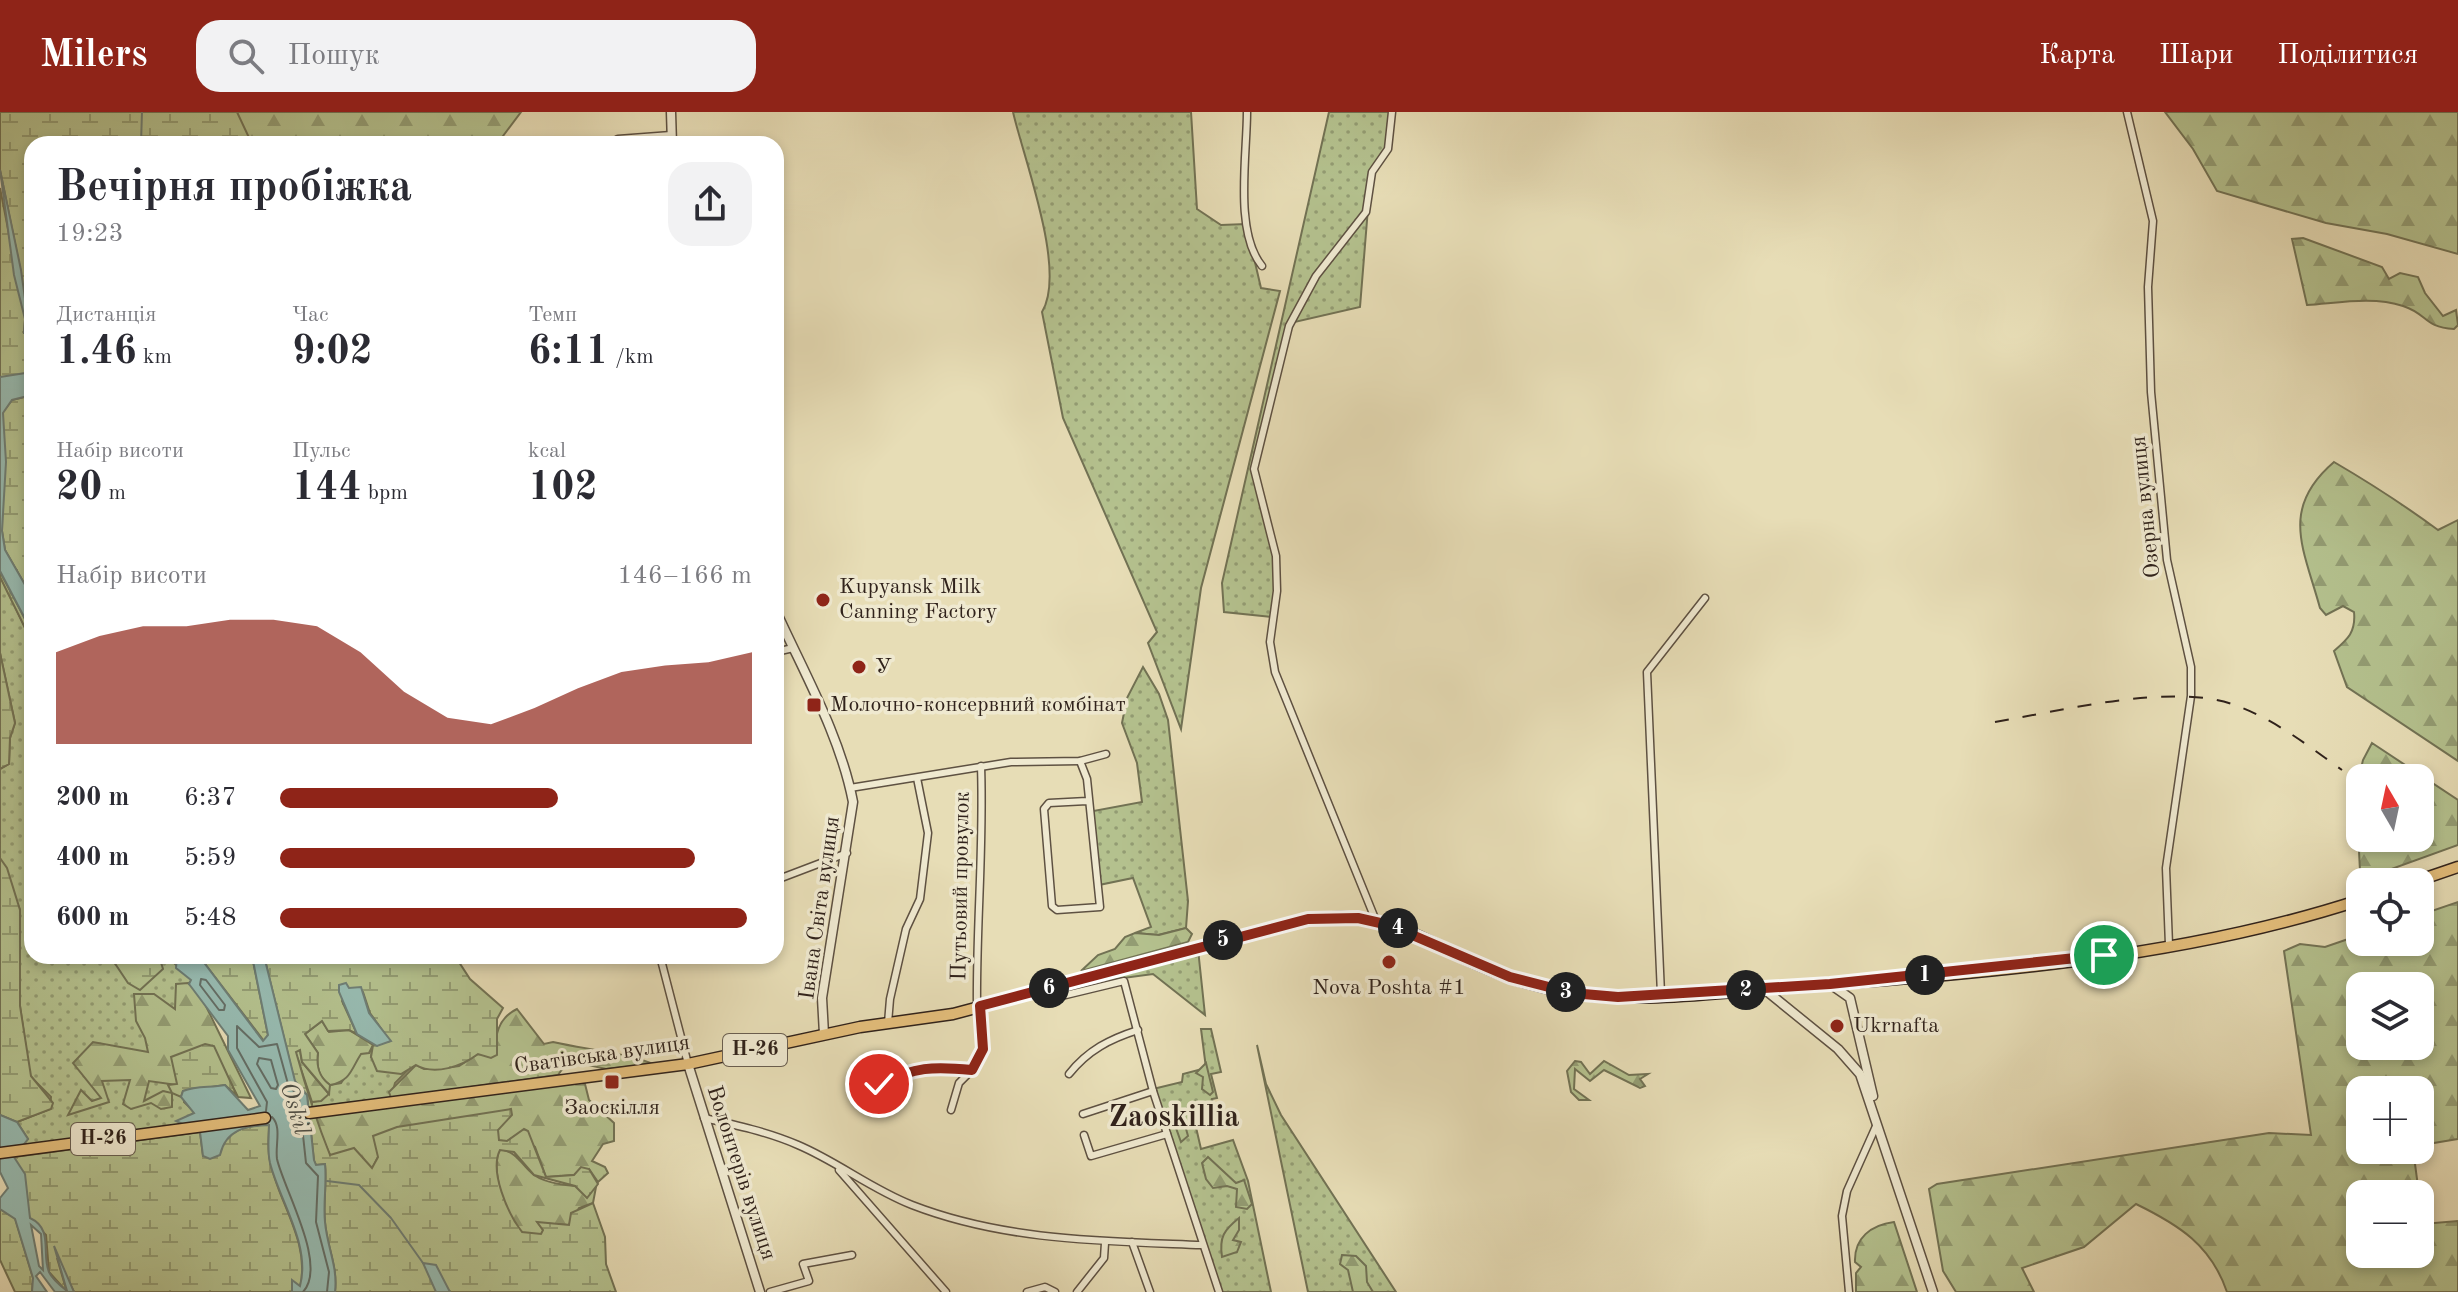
<!DOCTYPE html>
<html lang="uk">
<meta charset="utf-8">
<style>
:root{--surface:#fff;--page:#f2f2f3;--text:#2b2b33;--muted:#7c7c81;--accent:#8f2418}
body{margin:0;font-family:"Old Standard TT",serif;background:var(--page);color:var(--text);height:100vh;display:flex;flex-direction:column;font-size:30px;white-space:nowrap}
*{box-sizing:border-box;margin:0}
p{font-size:26px;color:var(--muted)}
.icon{flex:none;width:44px;height:44px;fill:none;stroke:currentColor;stroke-width:2;stroke-linecap:round;stroke-linejoin:round}
.map{position:relative;flex:1;overflow:hidden}
.sheet{position:absolute;left:24px;top:24px;width:760px;height:828px;display:flex;flex-direction:column;background:var(--surface);border-radius:24px;box-shadow:0 4px 12px #0003}
.sheet>*{flex:none}
.needle{width:52px;rotate:351deg}
.buttons{position:absolute;left:2346px;top:652px;display:grid;gap:16px}
.buttons a{display:grid;place-items:center;width:88px;height:88px;border-radius:16px;background:var(--surface);box-shadow:0 4px 12px #0003;font-size:40px}
.pin{position:absolute;display:grid;place-items:center;width:68px;height:68px;color:#fff;margin:-34px;border:4px solid #fff;border-radius:50%;box-shadow:0 2px 8px #0007}
.km{position:absolute;width:40px;height:40px;margin:-20px;border-radius:50%;background:#222;color:#fff;font-size:22px;line-height:40px;text-align:center}
.round{display:grid;place-items:center;flex:none;width:84px;height:84px;border-radius:24px;background:var(--page)}
.summary{display:flex;align-items:center;justify-content:space-between;height:136px;padding:0 32px}
h1{font-size:44px;font-weight:600;line-height:60px}
.metrics{display:grid;grid-template-columns:repeat(3,1fr);gap:12px;height:136px;padding:8px 32px}
.metrics div{display:grid;align-content:center}
.metrics b{font-size:40px;font-weight:600}
.metrics small{font-size:22px;font-weight:400}
.metrics p{font-size:22px}
.chart{height:224px;padding:16px 32px}
.chart p{display:flex;justify-content:space-between}
.chart svg{width:100%;height:144px;margin-top:8px;fill:var(--accent);opacity:.7}
ul{padding:0 32px;list-style:none;font-size:26px}
li{display:grid;grid-template-columns:128px 96px 1fr;align-items:center;height:60px}
li i{height:20px;border-radius:10px;background:var(--accent)}
header{display:flex;align-items:center;gap:48px;box-sizing:border-box;height:112px;padding:0 40px;background:var(--accent);color:#fff}
header strong{font-size:38px}
nav{display:flex;gap:44px;margin-inline-start:auto;font-size:28px}
.search{width:560px;height:72px;background:var(--page);display:flex;align-items:center;gap:20px;box-sizing:border-box;padding:0 28px;border-radius:24px;color:var(--muted);font-size:30px}
.map>svg:first-child{display:block}
.grass{fill:url(#grass-dots);stroke:#727254;stroke-width:2}
.forest{fill:url(#forest-firs);stroke:#727254;stroke-width:2;fill-rule:evenodd}
.wetland{fill:url(#wetland-marsh);stroke:#727254;stroke-width:2}
.water{fill:#97bbb1;stroke:#6e7e75;stroke-width:2;fill-rule:evenodd}
.lines{fill:none;stroke-linecap:round;stroke-linejoin:round}
.shore{stroke:#646e66;stroke-width:2}
.stream{stroke:#6e7e75;stroke-width:2}
.minor-casing{stroke:#5e5142;stroke-width:9}
.tertiary-casing{stroke:#5e5142;stroke-width:11}
.primary-casing{stroke:#30221b;stroke-width:13}
.minor{stroke:#efe9d0;stroke-width:6}
.tertiary{stroke:#efe9d0;stroke-width:8}
.primary{stroke:#e4be7b;stroke-width:10}
.rail{stroke:#30221b;stroke-width:2;stroke-dasharray:14 14;stroke-linecap:butt}
.route-casing{stroke:#fff;stroke-width:16}
.route{stroke:#8f2418;stroke-width:10}
.poi-dot{fill:#8f2418;stroke:#efe9d0;stroke-width:3}
.labels{text-anchor:middle;dominant-baseline:central;stroke-width:7;stroke-linejoin:round;paint-order:stroke}
.shield{fill:#efe9d0;stroke:#695e51;stroke-width:2}
.shield-label{font-size:20px;font-weight:bold;fill:#30221b}
.street-label{font-size:22px;fill:#30221b;stroke:#efe9d0}
.poi-label{font-size:22px;fill:#30221b;stroke:#efe9d0;text-anchor:start}
.water-label{font-size:24px;font-style:italic;fill:#4f5048;stroke:#efe9d0}
.district-label{font-size:30px;font-weight:bold;fill:#30221b;stroke:#efe9d0}
</style>
<header>
<strong>Milers</strong>
<div class="search"><svg class="icon" aria-label="search" viewBox="0 0 24 24"><circle cx="10" cy="10" r="6"/><path d="M15 15l6 6"/></svg>Пошук</div>
<nav><a>Карта</a><a>Шари</a><a>Поділитися</a></nav>
</header>
<div class="map">
<svg width="2458" height="1180" viewBox="0 0 2458 1180">
<defs>
<pattern id="grass-dots" width="8" height="8" patternUnits="userSpaceOnUse" patternTransform="scale(2)"><rect width="8" height="8" fill="#b4c18e"/><path d="M2 2h.1M6 6h.1" fill="none" stroke="#939c73" stroke-width="1.8" stroke-linecap="round"/></pattern>
<pattern id="forest-firs" width="22" height="20" patternUnits="userSpaceOnUse" patternTransform="scale(2)"><rect width="22" height="20" fill="#b4c18e"/><path d="M5 1l3.5 6h-7zM16 11l3.5 6h-7z" fill="#939c73"/></pattern>
<pattern id="wetland-marsh" width="20" height="14" patternUnits="userSpaceOnUse" patternTransform="scale(2)"><rect width="20" height="14" fill="#b4c18e"/><path d="M1 5h8M5 5V1M11 12h8M15 12V8" fill="none" stroke="#939c73"/></pattern>
</defs>
<rect width="100%" height="100%" fill="#e7ddb6"/>
<filter id="stains"><feTurbulence type="fractalNoise" baseFrequency=".0025" numOctaves="4"/><feColorMatrix values="0 0 0 0 .2 0 0 0 0 .09 0 0 0 0 .02 0 0 0 .5 -.17"/></filter>
<radialGradient id="worn" r=".72"><stop offset=".6" stop-color="#630" stop-opacity="0"/><stop offset="1" stop-color="#630" stop-opacity=".3"/></radialGradient>
<g class="grass">
<path d="M1013,0H1191L1197,97L1221,113L1246,112L1261,176L1280,179L1201,476L1181,617L1148,531L1157,520L1063,306L1042,200C1067,159 1024,48 1013,0Z"/>
<path d="M1329,0H1392L1388,37L1371,59L1360,195L1290,211C1283,238 1252,340 1255,360C1263,416 1284,443 1272,505L1224,500L1222,471Z"/>
<polygon points="0,464 32,530 32,844 172,844 173,850 192,868 188,872 184,990 196,1001 184,1013 23,1033 28,1027 17,1010 50,997 51,985 30,964 20,894 20,798 0,749 0,657 9,652 10,626 15,611 0,541"/>
<polygon points="1143,555 1159,582 1168,608 1188,789 1186,816 1158,823 1135,821 1151,815 1133,766 1099,773 1088,700 1142,690 1137,651 1122,611 1127,586"/>
<polygon points="1198,837 1205,903 1153,862 1071,873"/>
<polygon points="1201,917 1211,917 1221,960 1211,962 1217,986 1212,987 1215,1005 1195,1011 1201,1037 1233,1028 1248,1069 1271,1180 1219,1180 1153,977 1182,970 1183,962 1206,956"/>
<polygon points="373,933 371,945 408,958 395,971 391,986 312,995 312,990 322,988 330,973 341,971 361,941 369,941"/>
<polygon points="1257,933 1266,972 1281,1003 1396,1180 1308,1180"/>
</g>
<g class="forest">
<path d="M237,0H521L497,32H347C335,27 268,32 250,32L238,16Z"/>
<polygon points="2165,0 2458,0 2458,142 2387,122 2326,111 2217,79 2193,37"/>
<path d="M2303,126L2382,155L2389,167L2400,161L2418,165L2425,181L2443,204L2456,198L2458,213L2454,217C2423,215 2428,202 2403,194C2373,184 2338,191 2307,193L2292,127Z"/>
<path d="M2334,350C2370,371 2404,393 2438,418L2458,408V649L2347,575L2334,539C2348,527 2356,520 2354,500L2343,494L2326,503L2320,496C2304,437 2279,397 2334,350Z"/>
<path d="M2372,631L2458,688V733L2375,763L2360,759L2356,678L2363,648ZM2360,666H2420V726H2360Z"/>
<path d="M2458,790V1027L2428,1032L2415,1052L2419,1082H2360V1142H2420V1090L2423,1112L2458,1109V1180H2227C2211,1133 2179,1113 2136,1092L2084,1135L2022,1156L2034,1180H1956L1943,1159L1929,1077L1937,1072L2269,1021L2311,1023L2284,839L2300,832L2325,835L2360,823V830H2420V803ZM2360,874H2420V934H2360ZM2360,978H2420V1038H2360Z"/>
<polygon points="1186,816 1192,822 1188,830 1081,859 1098,843 1115,837 1125,825 1135,821 1159,823"/>
<polygon points="188,871 201,884 251,986 238,985 212,934 177,973 149,969 144,989 163,979 172,981 172,995 161,997 151,991 131,997 123,992 130,968 102,969 109,990 68,1003 81,978 92,989 101,986 73,951 93,930 148,940 145,926 136,909 134,882 154,882 175,897 176,872"/>
<path d="M517,897L544,932L553,930C583,937 628,941 653,952L606,957L580,951L565,953L558,963L391,986L389,980L416,953L424,957H438L459,954L478,942L496,943C494,923 498,906 517,897Z"/>
<path d="M322,909L329,920L349,918L373,933L369,941L361,942C351,957 351,969 330,973C319,965 316,955 318,941L305,922Z"/>
<polygon points="300,938 302,950 329,982 321,989 312,990 295,939"/>
<polygon points="1575,949 1581,950 1590,962 1604,949 1629,963 1648,962 1640,967 1645,974 1640,976 1604,958 1590,969 1575,957 1574,977 1589,988 1579,988 1571,980 1567,959"/>
<polygon points="1206,951 1213,980 1210,983 1202,977 1203,965 1196,961"/>
<polygon points="576,969 585,972 589,988 614,1011 614,1029 603,1032 592,1049 605,1055 608,1061 598,1070 589,1057 574,1063 546,1065 535,1035 517,1023 507,1029 378,1045 372,1057 358,1044 331,1045 313,1006 314,1002"/>
<polygon points="1176,1000 1183,1006 1188,1024 1181,1030 1171,1002"/>
<path d="M500,1037C519,1041 520,1052 534,1063C550,1074 578,1074 596,1075L593,1091L579,1096L569,1113L538,1111L543,1118L545,1139C533,1129 516,1118 509,1103C502,1087 491,1055 500,1037Z"/>
<polygon points="1208,1045 1236,1071 1244,1068 1252,1092 1247,1097 1236,1095 1237,1077 1227,1074 1213,1076 1206,1067 1202,1051"/>
<path d="M1239,1106V1118L1233,1128L1241,1130L1237,1140L1222,1145C1219,1125 1224,1118 1239,1106Z"/>
<path d="M1894,1110L1917,1180H1856V1161L1861,1155L1855,1150C1854,1126 1871,1113 1894,1110Z"/>
<polygon points="1342,1143 1356,1144 1366,1154 1367,1170 1373,1180 1353,1180 1348,1158 1340,1152"/>
</g>
<g class="wetland">
<polygon points="0,0 237,0 252,32 32,32 32,213 25,208 24,221 32,221 32,263 0,266 0,76 25,204 20,156 0,58"/>
<polygon points="32,283 32,485 5,438 2,419 3,300 12,288"/>
<polygon points="0,460 32,520 32,530 0,465"/>
<polygon points="0,541 15,611 10,626 9,652 0,657"/>
<polygon points="0,746 7,756 20,798 20,894 31,964 53,991 51,997 17,1010 0,1003"/>
<polygon points="110,844 159,844 163,857 140,878 128,871"/>
<polygon points="199,844 252,844 268,923 264,929"/>
<path d="M264,844H455L470,867L503,896L497,907V943L491,946L478,942C462,954 435,964 416,953L401,962L377,959L371,945L373,933L390,929L370,901L363,880L348,876L342,889L357,922L349,918L328,919L322,909L305,922L318,941C316,955 319,965 330,973L329,982L302,950L300,938L296,940C306,976 316,1008 330,1043L354,1036L372,1056L378,1045L373,1024L397,1015L511,997L512,1003L498,1018L499,1028L507,1029L524,1017L528,1019L546,1065L574,1063L581,1055L589,1057L598,1072L587,1086L575,1074L534,1063L514,1040L500,1038C489,1059 508,1102 522,1120L541,1122L543,1118L537,1110L569,1113L571,1101L593,1091L605,1125L606,1152L616,1180H335C338,1154 327,1135 325,1110C323,1091 327,1072 325,1052L316,1053L314,1049L307,983L295,971Z"/>
<polygon points="205,932 214,934 237,984 225,973 183,979 181,985 172,981 168,973 177,972 171,945"/>
<path d="M269,1012C269,1024 267,1037 270,1049C278,1090 311,1131 300,1175L292,1170V1180H74L57,1146L67,1180L49,1160L46,1123L30,1107L14,1045L200,1020L203,1044L219,1042C226,1017 246,1014 269,1012Z"/>
<polygon points="0,1097 15,1106 33,1166 32,1180 15,1180 0,1148"/>
</g>
<g class="water">
<polygon points="0,58 21,158 28,208 32,212 32,223 24,221 25,207 14,163"/>
<polygon points="32,260 32,283 12,288 3,301 6,350 2,419 5,438 32,485 32,520 0,459 0,265"/>
<path d="M177,844H199L263,929L268,923L252,844H264L295,969L307,983L314,1048L316,1053L325,1052C327,1072 323,1091 325,1110C327,1135 338,1154 335,1180H292V1168L300,1174C311,1133 280,1090 270,1051C267,1038 269,1025 269,1013C246,1014 226,1017 220,1043L210,1047L203,1044L200,1020L176,1009L194,1001L181,985L183,979C197,973 210,976 225,973L248,998L260,994L228,938V924L189,872L191,868L176,856Z"/>
<polygon points="346,871 349,876 361,875 369,901 391,929 377,934 357,922 339,880 339,873"/>
<path d="M0,1003L17,1010L28,1027L14,1045L25,1062L30,1106C54,1117 41,1142 49,1160C52,1167 62,1175 67,1179L54,1134L74,1180H55L40,1160L36,1164L47,1180H32L33,1166L15,1107L0,1097V1086L8,1076L0,1060ZM31,1113L41,1122L43,1158L39,1154Z"/>
<polygon points="423,1151 436,1153 450,1180 436,1180"/>
</g>
<g class="lines">
<g class="shore">
<polygon points="201,867 206,868 225,893 224,898 219,898 200,873"/>
<polygon points="259,946 271,948 278,973 276,977 271,976 257,952"/>
<polyline points="266,999 267,990 237,936 237,914 259,935 277,932 288,972 299,986 306,1051 318,1064 316,1110 329,1160 327,1180"/>
<path d="M272,1005C282,1015 275,1033 277,1047C284,1078 328,1153 303,1180"/>
</g>
<g class="stream">
<polyline points="141,32 142,0"/>
<polyline points="327,1069 359,1073 391,1106 423,1151"/>
</g>
<g class="minor-casing">
<g id="minor">
<path d="M1247,0C1247,43 1234,120 1262,154"/>
<polyline points="2127,0 2153,109 2148,175 2151,280 2167,448 2191,555 2191,584 2166,756 2169,833"/>
<polyline points="609,32 618,27 671,23"/>
<polyline points="776,540 793,536"/>
<polyline points="1080,649 1087,667 1100,795 1057,798 1052,794 1044,697 1049,691 1087,689"/>
<polyline points="850,676 1011,650 1080,649 1106,642"/>
<polyline points="776,768 847,741"/>
<polyline points="1376,809 1275,560 1270,530 1277,479 1276,444 1254,357 1289,214 1316,164 1366,100 1372,60 1388,37 1392,0"/>
<polyline points="660,844 688,952"/>
<polyline points="1053,876 1066,883 1124,869 1153,979 1219,1180"/>
<polyline points="1661,882 1647,560 1705,486"/>
<path d="M977,895C976,815 984,735 981,654"/>
<polyline points="888,911 890,887 906,817 920,787 928,721 917,666"/>
<path d="M1069,962C1088,938 1110,927 1138,918"/>
<path d="M879,972C916,955 932,954 972,958"/>
<polyline points="951,998 959,971 972,958 983,937 980,894"/>
<polyline points="1083,1002 1153,979"/>
<path d="M704,1006C736,1013 768,1020 798,1033C838,1050 871,1077 912,1093C1005,1129 1103,1129 1202,1133"/>
<polyline points="1084,1023 1091,1044 1167,1022"/>
<polyline points="839,1058 946,1180"/>
<polyline points="1132,1130 1150,1180"/>
<polyline points="770,1180 809,1169 803,1152 852,1143"/>
<polyline points="1027,1180 1045,1175 1055,1180"/>
<polyline points="1077,1180 1104,1146 1105,1131"/>
<polyline points="1849,1180 1842,1104 1847,1079 1877,1012"/>
</g>
</g>
<g class="tertiary-casing">
<g id="tertiary">
<polyline points="671,0 672,32"/>
<path d="M776,499C804,561 840,623 853,690L822,886L824,922"/>
<polyline points="1830,872 1850,886 1873,984"/>
<polyline points="1764,877 1838,937 1860,962 1933,1180"/>
<polyline points="688,952 760,1180"/>
</g>
</g>
<g class="primary-casing">
<g id="primary">
<polyline points="2414,770 2458,755"/>
<path d="M309,1001L688,952L860,915L953,902L1308,807C1324,806 1340,804 1356,806C1400,809 1439,836 1479,853C1508,866 1540,876 1571,881C1643,892 1722,880 1794,875C1983,861 2180,847 2360,788"/>
<polyline points="0,1041 265,1006"/>
</g>
</g>
<use href="#minor" class="minor"/>
<use href="#tertiary" class="tertiary"/>
<use href="#primary" class="primary"/>
<path class="rail" d="M1995,610C2061,599 2169,571 2232,592C2273,606 2307,633 2342,658"/>
</g>
<g class="lines">
<g class="route-casing">
<path id="route" d="M879,972C916,955 932,954 972,958L983,937L980,894L1308,807L1358,806L1389,813L1510,865L1572,881L1618,885L1830,872L2104,843"/>
</g>
<use href="#route" class="route"/>
</g>
<g class="poi-dot">
<circle cx="823" cy="488" r="8"/>
<circle cx="859" cy="555" r="8"/>
<rect x="806" y="585" width="16" height="16" rx="4"/>
<circle cx="1389" cy="850" r="8"/>
<circle cx="1837" cy="914" r="8"/>
<rect x="604" y="962" width="16" height="16" rx="4"/>
</g>
<g class="labels">
<g class="shield">
<rect x="723" y="922" width="64" height="32" rx="6"/>
<rect x="71" y="1011" width="64" height="32" rx="6"/>
</g>
<g class="shield-label">
<text x="755" y="938">Н-26</text>
<text x="103" y="1027">Н-26</text>
</g>
<g class="street-label">
<text transform="translate(2146 395) rotate(-96)">Озерна вулиця</text>
<text transform="translate(961 774) rotate(-89)">Путьовий провулок</text>
<text transform="translate(820 796) rotate(-82)">Івана Світа вулиця</text>
<text transform="translate(602 943) rotate(-8)">Сватівська вулиця</text>
<text transform="translate(741 1061) rotate(72)">Волонтерів вулиця</text>
</g>
<g class="poi-label">
<text x="839" y="475">Kupyansk Milk<tspan x="839" dy="25">Сanning Factory</tspan></text>
<text x="875" y="555">У</text>
<text x="830" y="593">Молочно-консервний комбінат</text>
<text x="1389" y="876" text-anchor="middle">Nova Poshta #1</text>
<text x="1853" y="914">Ukrnafta</text>
<text x="612" y="996" text-anchor="middle">Заоскілля</text>
</g>
<g class="water-label">
<text transform="translate(294 997) rotate(73)">Oskil</text>
</g>
<g class="district-label">
<text x="1174" y="1006">Zaoskillia</text>
</g>
</g>
<rect width="100%" height="100%" filter="url(#stains)"/>
<rect width="100%" height="100%" fill="url(#worn)"/>
</svg>
<div class="buttons">
<a><svg class="needle" viewBox="-14 -14 28 28"><path d="M0-13l5 13h-10z" fill="#e53935"/><path d="M0 13l5-13h-10z" fill="#7c7c81"/></svg></a>
<a><svg class="icon" aria-label="locate" viewBox="0 0 24 24"><circle cx="12" cy="12" r="6"/><path d="M12 2v4M12 18v4M2 12h4M18 12h4"/></svg></a>
<a><svg class="icon" aria-label="layers" viewBox="0 0 24 24"><path d="M12 4l9 5-9 5-9-5zM3 14l9 5 9-5"/></svg></a>
<a>+</a>
<a>−</a>
</div>
<div class="pin" style="left:2104px;top:843px;background:#1e9e55"><svg class="icon" aria-label="arrive" viewBox="0 0 24 24"><path d="M6 21V4h12l-3 4 3 4H6"/></svg></div>
<div class="pin" style="left:879px;top:972px;background:#d93025"><svg class="icon" aria-label="check" viewBox="0 0 24 24"><path d="M5 12l5 5 9-10"/></svg></div>
<b class="km" style="left:1925px;top:863px">1</b>
<b class="km" style="left:1746px;top:878px">2</b>
<b class="km" style="left:1566px;top:880px">3</b>
<b class="km" style="left:1398px;top:816px">4</b>
<b class="km" style="left:1223px;top:828px">5</b>
<b class="km" style="left:1049px;top:876px">6</b>
<section class="sheet">
<div class="summary"><div><h1>Вечірня пробіжка</h1><p>19:23</p></div><a class="round"><svg class="icon" aria-label="share" viewBox="0 0 24 24"><path d="M12 15V3M7 8l5-5 5 5M5 13v7h14v-7"/></svg></a></div>
<div class="metrics">
<div><p>Дистанція</p><b>1.46<small> km</small></b></div>
<div><p>Час</p><b>9:02</b></div>
<div><p>Темп</p><b>6:11<small> /km</small></b></div>
</div>
<div class="metrics">
<div><p>Набір висоти</p><b>20<small> m</small></b></div>
<div><p>Пульс</p><b>144<small> bpm</small></b></div>
<div><p>kcal</p><b>102</b></div>
</div>
<div class="chart"><p><span>Набір висоти</span>146–166 m</p>
<svg viewBox="0 0 160 44" preserveAspectRatio="none"><path d="M0 44V16L10 11L20 8L30 8L40 6L50 6L60 8L70 16L80 28L90 36L100 38L110 33L120 27L130 22L140 20L150 19L160 16V44z"/></svg>
</div>
<ul>
<li><b>200 m</b>6:37<i style="width:59%"></i></li>
<li><b>400 m</b>5:59<i style="width:88%"></i></li>
<li><b>600 m</b>5:48<i style="width:99%"></i></li>
</ul>
</section>
</div>
